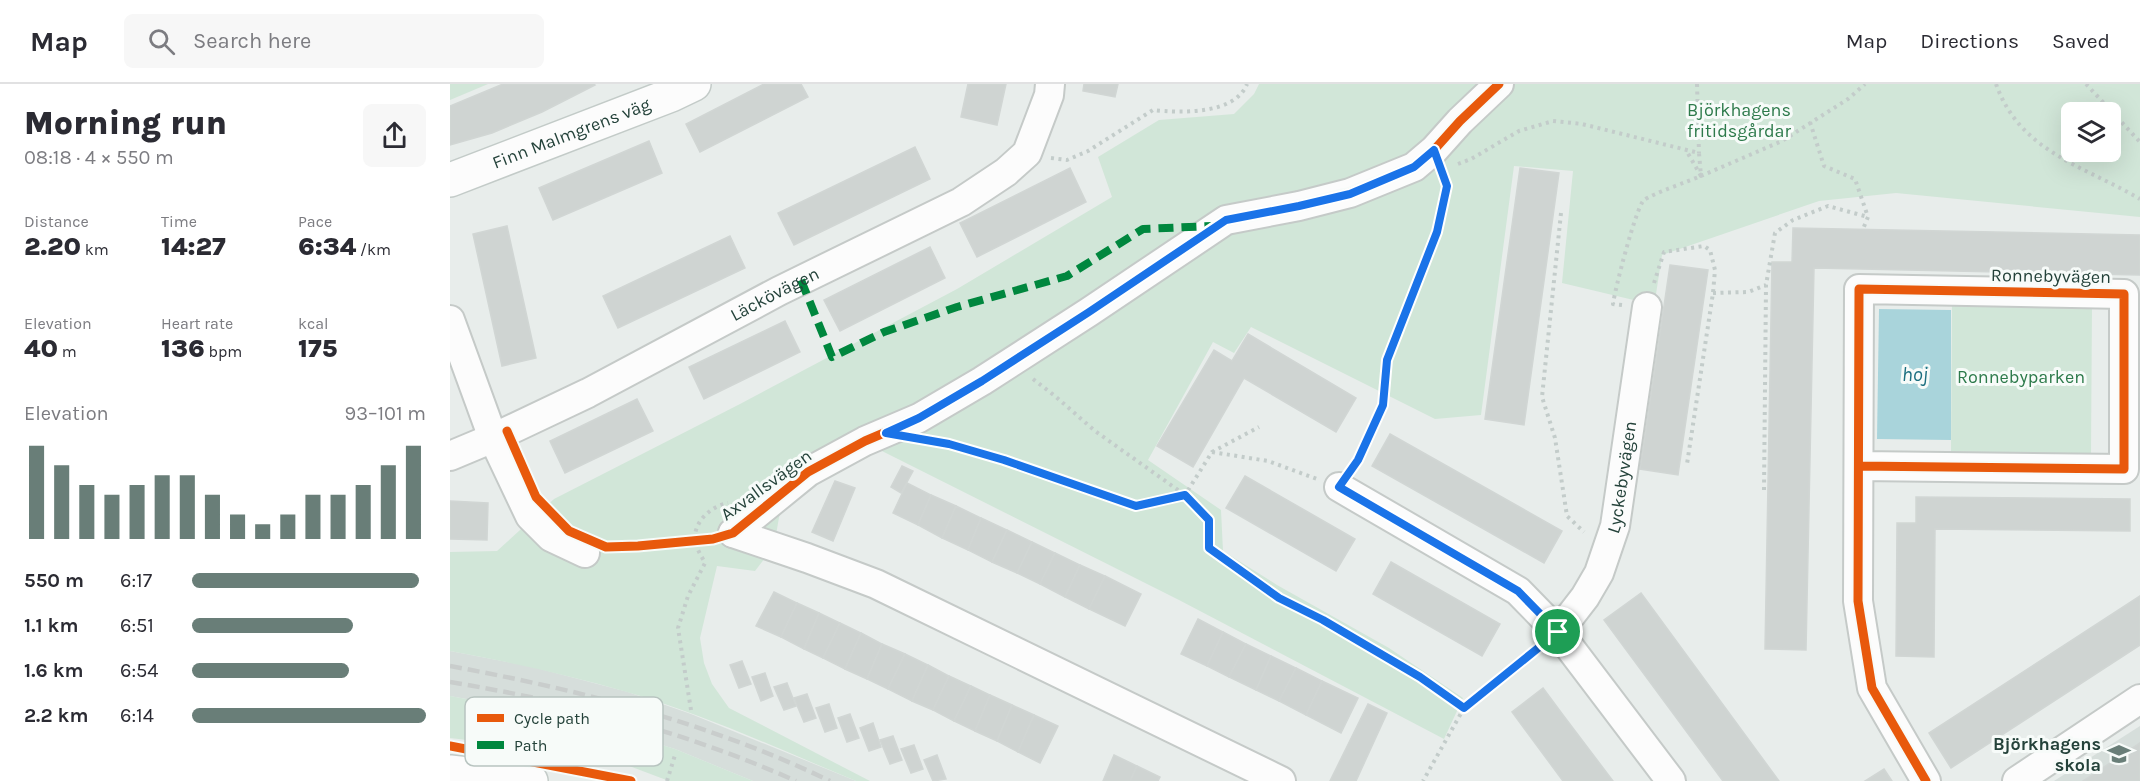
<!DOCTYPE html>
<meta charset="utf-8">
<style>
:root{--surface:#fff;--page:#f7f7f7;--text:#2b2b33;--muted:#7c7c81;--line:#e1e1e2;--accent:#697e78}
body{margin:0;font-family:Karla,sans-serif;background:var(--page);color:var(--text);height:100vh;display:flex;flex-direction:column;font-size:22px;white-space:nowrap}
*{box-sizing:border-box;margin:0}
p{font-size:20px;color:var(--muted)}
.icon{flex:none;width:33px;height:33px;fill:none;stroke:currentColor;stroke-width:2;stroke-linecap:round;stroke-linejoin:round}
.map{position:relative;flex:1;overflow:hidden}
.details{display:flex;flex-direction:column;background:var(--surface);width:450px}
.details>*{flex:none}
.fabs{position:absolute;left:1611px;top:18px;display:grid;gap:12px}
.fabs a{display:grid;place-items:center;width:60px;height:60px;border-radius:9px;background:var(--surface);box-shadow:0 6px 24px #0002;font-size:30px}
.pin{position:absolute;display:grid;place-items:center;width:51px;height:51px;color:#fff;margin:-26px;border:3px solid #fff;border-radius:50%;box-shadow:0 2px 6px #0007}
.round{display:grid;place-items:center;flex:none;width:63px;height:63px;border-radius:9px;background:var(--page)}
.summary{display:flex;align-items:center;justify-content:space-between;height:102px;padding:0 24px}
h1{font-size:33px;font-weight:800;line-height:45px}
.figures{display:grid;grid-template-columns:repeat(3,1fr);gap:9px;height:102px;padding:6px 24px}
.figures div{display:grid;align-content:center}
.figures b{font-size:26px;font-weight:800}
.figures small{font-size:16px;font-weight:400}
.figures p{font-size:16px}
.chart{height:168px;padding:12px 24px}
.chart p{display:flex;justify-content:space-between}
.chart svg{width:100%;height:108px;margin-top:6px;stroke:var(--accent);stroke-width:6}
ul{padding:0 24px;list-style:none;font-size:20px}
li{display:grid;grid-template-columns:96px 72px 1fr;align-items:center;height:45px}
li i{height:15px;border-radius:8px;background:var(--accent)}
header{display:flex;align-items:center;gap:36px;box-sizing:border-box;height:84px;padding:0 30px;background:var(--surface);border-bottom:2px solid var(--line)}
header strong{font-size:28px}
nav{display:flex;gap:33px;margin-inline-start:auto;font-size:21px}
.search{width:420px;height:54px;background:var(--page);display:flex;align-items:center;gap:15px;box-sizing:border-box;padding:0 21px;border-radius:9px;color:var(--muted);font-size:22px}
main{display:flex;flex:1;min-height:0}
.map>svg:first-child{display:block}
.built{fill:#d6dedb}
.green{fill:#d1e6d8;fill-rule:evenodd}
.water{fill:#a9d4db}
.building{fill:#cfd4d2;stroke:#d1d6d4;stroke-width:1.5}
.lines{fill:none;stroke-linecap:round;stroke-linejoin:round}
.street-casing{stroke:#c5cac8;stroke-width:32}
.secondary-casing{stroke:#c3cbc8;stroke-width:36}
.path{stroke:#c3ccca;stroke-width:4;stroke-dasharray:3 4.5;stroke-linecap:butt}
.street{stroke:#fcfcfc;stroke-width:28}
.secondary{stroke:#fcfcfc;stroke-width:33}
.rail{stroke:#c9cdcc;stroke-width:4.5;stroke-dasharray:12 6;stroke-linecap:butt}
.quiet{stroke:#00873e;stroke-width:8;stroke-dasharray:15 8;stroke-linecap:butt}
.cycleway-casing{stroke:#f7fbf9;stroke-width:13}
.cycleway{stroke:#e8590c;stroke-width:9}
.route-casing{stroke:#fff;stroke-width:12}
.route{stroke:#1a73e8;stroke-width:8}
.labels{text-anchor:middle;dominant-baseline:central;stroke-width:6;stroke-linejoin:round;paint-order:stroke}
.park-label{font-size:18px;fill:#2d7a4b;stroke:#f7fbf9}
.street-label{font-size:18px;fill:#24423a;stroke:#f7fbf9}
.poi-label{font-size:18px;font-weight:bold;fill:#24423a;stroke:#f7fbf9;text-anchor:end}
.water-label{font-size:20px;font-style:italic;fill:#1c6f80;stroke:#f7fbf9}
.key{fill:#f7fbf9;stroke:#b8c4c0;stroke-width:1.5}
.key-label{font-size:16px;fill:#24423a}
</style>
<header>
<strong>Map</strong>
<div class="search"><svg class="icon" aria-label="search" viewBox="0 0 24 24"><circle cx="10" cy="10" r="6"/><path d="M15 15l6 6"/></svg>Search here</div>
<nav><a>Map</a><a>Directions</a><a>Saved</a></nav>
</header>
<main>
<section class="details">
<div class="summary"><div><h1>Morning run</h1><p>08:18 · 4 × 550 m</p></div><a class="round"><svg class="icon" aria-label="share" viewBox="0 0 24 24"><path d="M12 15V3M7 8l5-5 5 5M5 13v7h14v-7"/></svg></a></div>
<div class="figures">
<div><p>Distance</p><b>2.20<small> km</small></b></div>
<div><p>Time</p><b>14:27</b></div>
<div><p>Pace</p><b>6:34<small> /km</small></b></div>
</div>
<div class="figures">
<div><p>Elevation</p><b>40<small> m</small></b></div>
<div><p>Heart rate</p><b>136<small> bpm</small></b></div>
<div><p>kcal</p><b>175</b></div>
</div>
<div class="chart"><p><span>Elevation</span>93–101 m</p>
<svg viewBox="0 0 160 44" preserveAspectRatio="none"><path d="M5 44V6M15 44V14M25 44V22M35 44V26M45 44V22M55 44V18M65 44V18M75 44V26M85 44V34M95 44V38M105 44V34M115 44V26M125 44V26M135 44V22M145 44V14M155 44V6"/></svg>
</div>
<ul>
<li><b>550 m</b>6:17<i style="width:97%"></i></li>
<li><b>1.1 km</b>6:51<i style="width:69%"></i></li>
<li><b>1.6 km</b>6:54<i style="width:67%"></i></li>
<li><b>2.2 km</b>6:14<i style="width:100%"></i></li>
</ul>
</section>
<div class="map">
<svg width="1690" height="697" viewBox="0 0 1690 697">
<rect width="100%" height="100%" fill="#e8edeb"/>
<g class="built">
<polygon points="0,567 79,582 178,608 241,630 406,697 303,697 225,665 126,635 0,612"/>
<polygon points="1690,642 1690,697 1604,697"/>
</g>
<g class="green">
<polygon points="0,0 38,0 0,16"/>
<path d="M809,0H1690V133L1446,109L1369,117L1212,171L1206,210L1192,218L1112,199L1123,87L1064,82L1031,331L985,335L801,243L784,269L763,258L698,376L771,426L773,467L827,501L939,564L1013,614L994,655L729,516L420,361L357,399L330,428L324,462L305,487L267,482L250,554L254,579L262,600L279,624L420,697H406C331,666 256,631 177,608C119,591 60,578 0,567V468L47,467L104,415L290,320L507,205L662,113L648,73L709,36L784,30L804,10ZM1622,28H1660V68H1622Z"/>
<polygon points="1502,219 1642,220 1641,371 1501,370"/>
<polygon points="0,612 126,635 225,665 303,697 219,697 174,680 119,668 0,654"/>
</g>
<polygon class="water" points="1429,225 1501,226 1501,356 1427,355"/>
<g class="building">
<polygon points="53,0 144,0 145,1 92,28 42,49 0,61 0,22"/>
<polygon points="314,0 351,0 358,13 250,68 236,40"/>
<polygon points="518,0 556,0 547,41 511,33"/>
<polygon points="634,0 668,0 665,13 633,7"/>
<polygon points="199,57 212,89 103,136 89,104"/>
<polygon points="465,63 480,95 344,161 328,129"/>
<polygon points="620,84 636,118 527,173 510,139"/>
<polygon points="1070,84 1109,89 1074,341 1035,335"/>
<polygon points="57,142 86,274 52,282 23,150"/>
<polygon points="1343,144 1690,151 1690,191 1364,184 1356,566 1315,565 1322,178 1342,178"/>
<polygon points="280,152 295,184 168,244 153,212"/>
<polygon points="480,163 495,194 390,247 374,216"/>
<polygon points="1220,181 1258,186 1228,391 1190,385"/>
<polygon points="335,237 350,268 254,315 239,283"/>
<polygon points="798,250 906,314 886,348 794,294 743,383 707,362 764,266 782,277"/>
<polygon points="187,315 203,347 115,389 100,357"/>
<polygon points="940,350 1112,447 1094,479 922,382"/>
<polygon points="452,382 463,387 451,409 441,403"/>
<polygon points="795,392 905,455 886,487 776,424"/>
<polygon points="385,397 405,404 383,457 362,448"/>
<polygon points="457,399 481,411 468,441 443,429"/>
<polygon points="481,411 506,422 492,454 468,441"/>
<polygon points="1466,413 1680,415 1680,447 1485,445 1484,573 1446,572 1447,439 1466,439"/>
<polygon points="0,417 38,419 37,456 0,455"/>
<polygon points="506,422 531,434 518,466 492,454"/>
<polygon points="531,434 557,446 542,478 518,466"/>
<polygon points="557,446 582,458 567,489 542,478"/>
<polygon points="582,458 605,469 590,500 567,489"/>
<polygon points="605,469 630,481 615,513 590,500"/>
<polygon points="941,478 1050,540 1032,572 923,510"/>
<polygon points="630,481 655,492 639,525 615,513"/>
<polygon points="655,492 691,510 675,542 639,525"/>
<polygon points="324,508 347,519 331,553 306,542"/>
<polygon points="1191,509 1329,697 1273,697 1154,536"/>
<polygon points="1690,512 1690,561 1501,684 1479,649"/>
<polygon points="347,519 369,529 354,565 331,553"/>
<polygon points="369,529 390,539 373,574 354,565"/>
<polygon points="748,535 773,548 757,582 731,570"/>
<polygon points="390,539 411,549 395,585 373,574"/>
<polygon points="773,548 796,560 779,593 757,582"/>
<polygon points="411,549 432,560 417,595 395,585"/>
<polygon points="432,560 455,570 438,605 417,595"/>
<polygon points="796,560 821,572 806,606 779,593"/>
<polygon points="455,570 478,581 462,617 438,605"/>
<polygon points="821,572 846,584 829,617 806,606"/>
<polygon points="292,577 301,600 289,604 280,581"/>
<polygon points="478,581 499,592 483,626 462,617"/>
<polygon points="846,584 872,597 856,631 829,617"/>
<polygon points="315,589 323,612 311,617 302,593"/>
<polygon points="499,592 521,602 504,637 483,626"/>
<polygon points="872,597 908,614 891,649 856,631"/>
<polygon points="337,599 346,622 334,626 324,603"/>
<polygon points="521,602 540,611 525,647 504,637"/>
<polygon points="1093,604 1113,631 1163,697 1113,697 1062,628"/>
<polygon points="357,610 366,634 354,638 344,614"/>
<polygon points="540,611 562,621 547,657 525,647"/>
<polygon points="379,620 387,644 375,648 366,624"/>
<polygon points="918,620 937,629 906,697 880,697"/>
<polygon points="562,621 584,631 568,668 547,657"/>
<polygon points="400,630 409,654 397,658 388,634"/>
<polygon points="584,631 608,642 590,679 568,668"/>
<polygon points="423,639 431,663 419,667 410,644"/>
<polygon points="443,652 452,676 440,680 430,656"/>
<polygon points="1690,659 1690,697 1633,697"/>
<polygon points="464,661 473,685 461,689 451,665"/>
<polygon points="487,671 496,695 483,697 474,676"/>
<polygon points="664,671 687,682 680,697 653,697"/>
<polygon points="687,682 710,693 708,697 680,697"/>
<polygon points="1434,685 1442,697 1415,697"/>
</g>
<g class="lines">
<g class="street-casing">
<g id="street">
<polyline points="0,236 43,354 80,432 101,453 135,469"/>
<path id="s1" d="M0,372L43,354L138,309L329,207L511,118L556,88L577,69L599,11L600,0"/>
<polyline points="1409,382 1674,385 1674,210 1409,205 1408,517 1422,604 1476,697"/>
<polyline points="889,403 1068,507 1108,548 1221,697"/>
<polyline points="283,449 358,388 415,357 469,334 532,297 639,228 776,136 849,122 900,109 964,83 984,66 1010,37 1049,0"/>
<polyline points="283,449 357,474 426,500 831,697"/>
<path id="s2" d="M1108,548L1135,513L1149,489L1165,442L1197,223"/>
<polyline points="1567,697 1690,615"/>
</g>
</g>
<g class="secondary-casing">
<g id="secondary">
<path id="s3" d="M0,96L221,11L244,0"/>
<polyline points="0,688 81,697"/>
</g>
</g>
<g class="path">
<polyline points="1247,0 1249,69"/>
<path d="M1546,0C1570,68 1634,82 1690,115"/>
<polyline points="1636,0 1690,58"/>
<polyline points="1360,38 1374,82 1405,95 1418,133 1413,145"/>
<path d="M601,74L617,76L638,67L703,26C730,29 785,31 797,0"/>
<polyline points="1008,80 1021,75 1069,47 1103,37 1132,40 1249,69 1251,92 1332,57 1398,15 1415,0"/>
<polyline points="1111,129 1092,313 1105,354 1117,432 1134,448"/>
<polyline points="1204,199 1214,168 1254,162 1260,166 1265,186 1263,209 1237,380"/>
<polyline points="1263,209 1298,208 1316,201"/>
<path d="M1172,221L1163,220C1165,205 1186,123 1194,116C1202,110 1239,97 1251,92L1236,66"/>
<polyline points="583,295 605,312 645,347 735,411 759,437 759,464 829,514 873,536 970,593 1014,624 973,697"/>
<polyline points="482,357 554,376 686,422 735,411 762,368 809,343"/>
<polyline points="762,368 818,377 867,395"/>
<polyline points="904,382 933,321 937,276 987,148 997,102 994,92"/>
<polyline points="1314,406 1316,201 1325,149 1343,136 1378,122 1418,133"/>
<polyline points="159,463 188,462 259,455"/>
<polyline points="1014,624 1088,563"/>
<path d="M241,626L228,544L238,512L255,479C252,473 246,464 245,457C243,438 261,422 278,419"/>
<polyline points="217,697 225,671"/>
</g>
<use href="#street" class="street"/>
<use href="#secondary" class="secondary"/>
<g class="rail">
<path d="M0,582C130,606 260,639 380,697"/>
<path d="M0,598C120,618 234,647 346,697"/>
</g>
<polyline class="quiet" points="351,196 382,273 434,248 507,223 617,192 693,145 763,142"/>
<g class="cycleway-casing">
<g id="cycleway">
<polyline points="57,347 86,413 119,447 156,463 188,462 263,455 283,449 358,388 415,357 469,334 532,297 639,228 776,136 849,122 900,109 964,83 984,66 1010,37 1049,0"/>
<polyline points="1409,382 1674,385 1674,210 1409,205 1408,517 1422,604 1476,697"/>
<polyline points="0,662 181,697"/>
</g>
</g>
<use href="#cycleway" class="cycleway"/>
</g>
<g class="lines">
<g class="route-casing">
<polygon id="route" points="984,66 997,102 987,148 937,276 933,321 908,376 889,403 1068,507 1108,548 1014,624 970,593 873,536 829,514 759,464 759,436 735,411 686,422 554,376 499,360 436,349 469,334 532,297 639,228 776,136 849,122 900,110 964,83"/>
</g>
<use href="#route" class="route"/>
</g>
<defs>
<g id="school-bare" transform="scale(1.8)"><path d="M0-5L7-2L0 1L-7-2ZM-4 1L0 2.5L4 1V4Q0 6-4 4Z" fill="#697e78" stroke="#f7fbf9" stroke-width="2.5" paint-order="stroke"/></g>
</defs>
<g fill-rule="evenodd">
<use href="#school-bare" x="1669" y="670"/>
</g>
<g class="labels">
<g class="park-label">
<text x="1289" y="26">Björkhagens<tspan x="1289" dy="21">fritidsgårdar</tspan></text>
<text x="1571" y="293">Ronnebyparken</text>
</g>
<g class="street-label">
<text stroke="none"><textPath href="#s3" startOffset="130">Finn Malmgrens väg</textPath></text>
<text transform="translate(1601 192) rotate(1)">Ronnebyvägen</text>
<text stroke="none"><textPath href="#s1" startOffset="363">Läckövägen</textPath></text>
<text stroke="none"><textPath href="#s2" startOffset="171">Lyckebyvägen</textPath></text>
<text transform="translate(316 401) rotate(-36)">Axvallsvägen</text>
</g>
<g class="poi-label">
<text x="1651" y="660">Björkhagens<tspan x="1651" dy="21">skola</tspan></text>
</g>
<g class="water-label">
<text x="1465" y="290">hoj</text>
</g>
</g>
<rect x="15" y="613" width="198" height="69" rx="9" class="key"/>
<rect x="27" y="630" width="27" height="8" fill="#e8590c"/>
<rect x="27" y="657" width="27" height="8" fill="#00873e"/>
<g class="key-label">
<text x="64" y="640">Cycle path</text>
<text x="64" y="667">Path</text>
</g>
</svg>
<div class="fabs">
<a><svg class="icon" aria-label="layers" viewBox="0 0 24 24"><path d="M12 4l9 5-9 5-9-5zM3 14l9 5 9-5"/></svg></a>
</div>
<div class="pin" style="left:1108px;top:548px;background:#1e9e55"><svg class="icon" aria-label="arrive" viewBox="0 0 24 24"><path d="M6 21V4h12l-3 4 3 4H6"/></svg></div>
</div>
</main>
